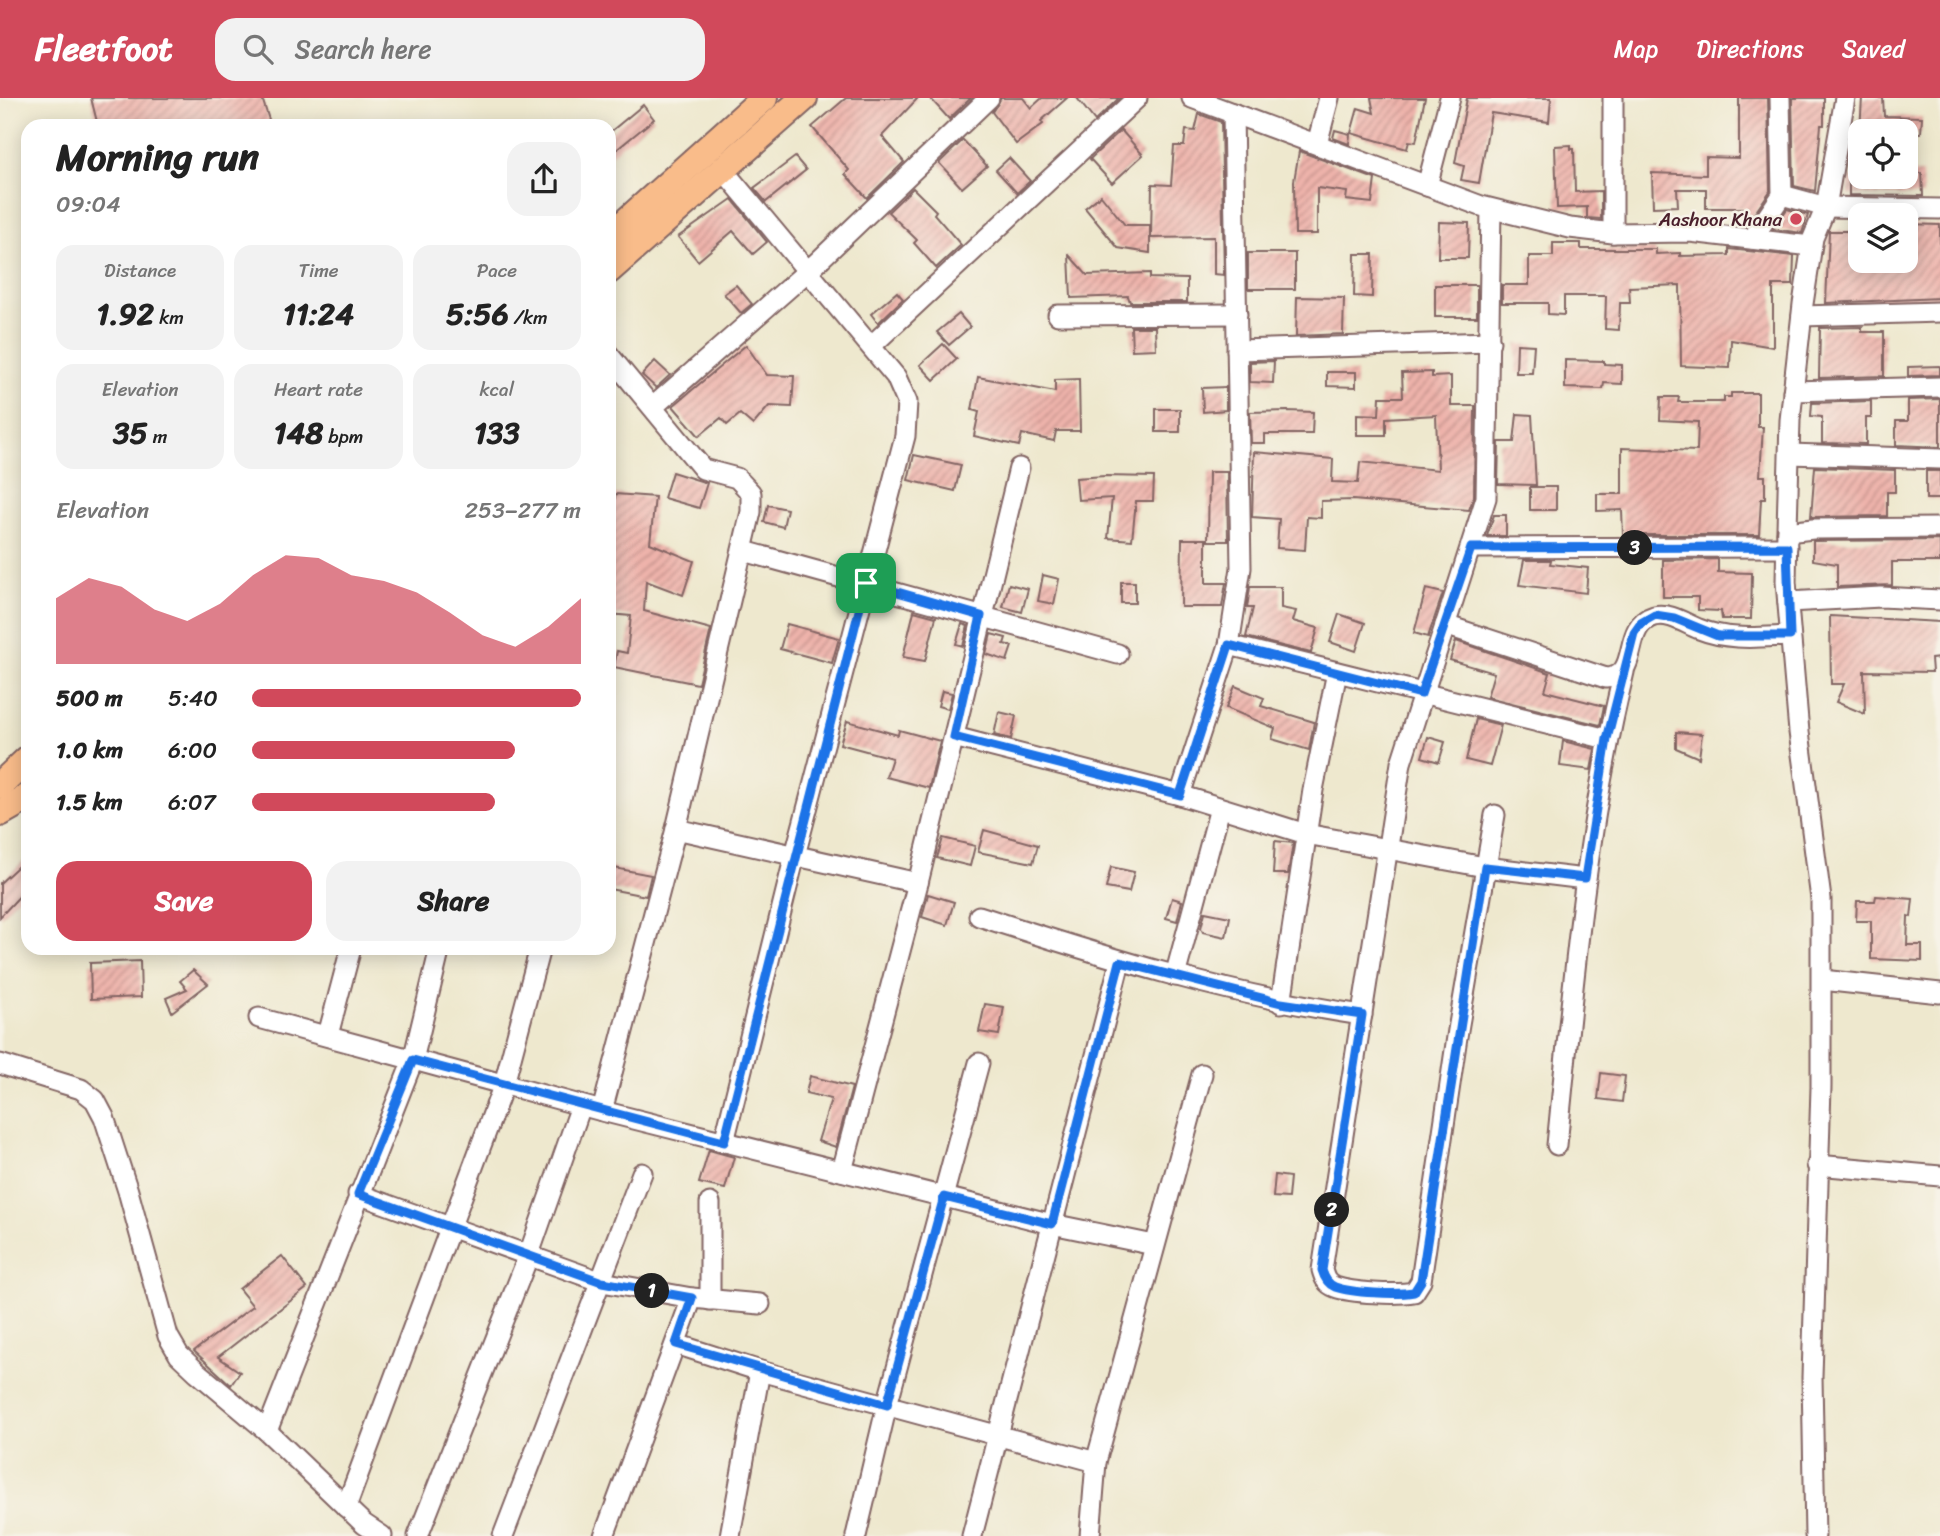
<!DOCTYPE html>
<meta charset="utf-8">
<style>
:root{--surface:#fff;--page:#f2f2f2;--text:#222;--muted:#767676;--accent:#d1495b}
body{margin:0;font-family:Sriracha,sans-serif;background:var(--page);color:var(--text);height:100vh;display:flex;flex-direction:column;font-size:26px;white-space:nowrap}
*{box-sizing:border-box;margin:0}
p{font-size:23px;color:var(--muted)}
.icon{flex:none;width:38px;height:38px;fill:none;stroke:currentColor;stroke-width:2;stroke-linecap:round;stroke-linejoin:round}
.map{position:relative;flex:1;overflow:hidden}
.side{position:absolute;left:21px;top:21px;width:595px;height:836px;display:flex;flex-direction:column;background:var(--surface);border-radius:21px;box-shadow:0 4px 18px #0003}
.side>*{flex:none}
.fabs{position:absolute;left:1848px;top:21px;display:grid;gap:14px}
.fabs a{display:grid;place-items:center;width:70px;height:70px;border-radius:14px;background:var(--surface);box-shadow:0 4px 18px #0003;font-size:35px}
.pin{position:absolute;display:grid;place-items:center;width:60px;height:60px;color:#fff;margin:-30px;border-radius:14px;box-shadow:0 4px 10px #0006}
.km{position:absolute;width:35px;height:35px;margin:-18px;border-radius:50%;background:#222;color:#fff;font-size:19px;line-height:35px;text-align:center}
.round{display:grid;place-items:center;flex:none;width:74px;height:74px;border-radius:21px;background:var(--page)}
.head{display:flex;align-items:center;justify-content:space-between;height:119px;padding:0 35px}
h1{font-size:38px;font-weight:700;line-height:52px}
.stats{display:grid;grid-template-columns:repeat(3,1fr);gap:10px;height:119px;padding:7px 35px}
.stats div{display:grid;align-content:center;border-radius:18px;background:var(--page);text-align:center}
.stats b{font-size:30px;font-weight:700}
.stats small{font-size:19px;font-weight:400}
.stats p{font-size:19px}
.chart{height:196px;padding:14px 35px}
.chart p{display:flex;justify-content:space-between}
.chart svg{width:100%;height:126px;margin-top:7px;fill:var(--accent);opacity:.7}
.primary-button{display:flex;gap:14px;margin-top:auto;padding:14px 35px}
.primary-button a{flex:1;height:80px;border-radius:21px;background:var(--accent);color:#fff;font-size:28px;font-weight:700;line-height:80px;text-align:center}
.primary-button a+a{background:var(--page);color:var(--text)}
ul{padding:0 35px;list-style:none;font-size:23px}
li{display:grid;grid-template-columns:112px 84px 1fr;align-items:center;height:52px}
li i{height:18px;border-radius:9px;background:var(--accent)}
header{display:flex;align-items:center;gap:42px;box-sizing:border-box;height:98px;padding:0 35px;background:var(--accent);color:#fff}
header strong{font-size:33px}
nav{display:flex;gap:38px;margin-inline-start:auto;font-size:24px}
.search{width:490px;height:63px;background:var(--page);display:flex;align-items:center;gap:18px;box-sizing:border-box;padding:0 24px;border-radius:21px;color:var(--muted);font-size:26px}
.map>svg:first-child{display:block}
.building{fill:url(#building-hatch)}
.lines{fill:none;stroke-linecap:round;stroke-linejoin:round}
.minor-casing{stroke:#836564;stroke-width:23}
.highway-casing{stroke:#836564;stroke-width:30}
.minor{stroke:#fff;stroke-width:19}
.highway{stroke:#f9bc8a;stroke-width:26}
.route-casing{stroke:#fff;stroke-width:14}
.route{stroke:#1a73e8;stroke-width:9}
.poi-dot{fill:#d1495b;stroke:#f7f3e8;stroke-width:2.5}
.labels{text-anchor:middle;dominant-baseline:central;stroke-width:5;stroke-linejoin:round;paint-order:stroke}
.poi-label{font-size:19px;fill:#4a1f2b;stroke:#f7f3e8;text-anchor:end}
</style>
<header>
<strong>Fleetfoot</strong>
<div class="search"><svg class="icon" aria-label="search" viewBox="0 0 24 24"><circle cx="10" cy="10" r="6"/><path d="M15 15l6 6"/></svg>Search here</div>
<nav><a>Map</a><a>Directions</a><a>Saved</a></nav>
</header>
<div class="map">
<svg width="1940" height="1438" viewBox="0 0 1940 1438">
<defs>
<pattern id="building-hatch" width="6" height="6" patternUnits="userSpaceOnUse" patternTransform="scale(1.75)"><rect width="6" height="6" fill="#eeb3ab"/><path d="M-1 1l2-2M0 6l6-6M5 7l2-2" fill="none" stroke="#c3918b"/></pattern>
</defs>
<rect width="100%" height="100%" fill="#f7f3e8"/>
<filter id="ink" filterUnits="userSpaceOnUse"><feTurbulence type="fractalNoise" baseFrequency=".0143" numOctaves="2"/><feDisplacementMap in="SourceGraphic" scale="14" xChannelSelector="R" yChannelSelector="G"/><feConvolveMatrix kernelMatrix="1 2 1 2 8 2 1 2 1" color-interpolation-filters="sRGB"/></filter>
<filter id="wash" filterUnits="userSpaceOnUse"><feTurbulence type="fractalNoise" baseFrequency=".00686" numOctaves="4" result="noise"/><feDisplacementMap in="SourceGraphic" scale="28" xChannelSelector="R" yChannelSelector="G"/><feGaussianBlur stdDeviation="1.57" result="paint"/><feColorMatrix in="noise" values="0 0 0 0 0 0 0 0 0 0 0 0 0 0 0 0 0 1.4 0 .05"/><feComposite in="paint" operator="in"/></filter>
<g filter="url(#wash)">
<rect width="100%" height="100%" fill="#eee8ce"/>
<g id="blocks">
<g class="building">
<polygon points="91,0 262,0 271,28 98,28"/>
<polygon points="846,0 918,0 882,38 904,64 867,100 845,76 849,72 812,29"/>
<polygon points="930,0 971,0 949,21"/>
<polygon points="1001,0 1023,0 1031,10 1042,0 1067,0 1041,23 1043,26 1016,46 992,14"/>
<polygon points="1077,0 1119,0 1095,23"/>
<polygon points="1371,0 1425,0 1416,44 1409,43 1407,51 1351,35 1358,10 1374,15"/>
<polygon points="1467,0 1551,0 1549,24 1491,15 1479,85 1461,82 1464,68 1455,65"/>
<polygon points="1739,0 1768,0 1770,93 1746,128 1744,110 1706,110 1706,91 1677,91 1678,108 1653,109 1652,75 1706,77 1706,59 1739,60"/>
<polygon points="1792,0 1824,0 1824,27 1821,27 1815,93 1794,88"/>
<polygon points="1862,0 1883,0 1884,18 1922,19 1921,35 1860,33"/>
<polygon points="643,7 654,21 609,58 609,35"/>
<polygon points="1199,16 1221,24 1224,177 1214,176 1214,139 1151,140 1152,86 1171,87 1174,48 1184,48 1186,32 1195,33"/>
<polygon points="1121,32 1143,57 1112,85 1090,61"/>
<polygon points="1335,32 1350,36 1349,46 1333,40"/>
<polygon points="963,42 987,68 962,90 939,65"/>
<polygon points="1571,47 1571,51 1574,51 1575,94 1601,93 1601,121 1587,120 1587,109 1557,110 1555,48"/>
<polygon points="1299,53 1375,81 1372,105 1346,102 1347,94 1317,90 1317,136 1295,136 1294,83"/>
<polygon points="795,59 806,72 766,104 754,90"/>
<polygon points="1009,60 1030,83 1017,95 996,72"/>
<polygon points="1906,75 1922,75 1923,98 1849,97 1849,79 1906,79"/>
<polygon points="913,90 936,113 934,116 961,147 936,170 914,145 917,142 888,114"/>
<polygon points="1101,97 1125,127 1150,127 1150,155 1118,150 1085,110"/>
<polygon points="732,101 767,144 753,156 733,133 698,163 678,139"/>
<polygon points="1787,111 1808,117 1802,135 1773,131"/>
<polygon points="1439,124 1469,125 1468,160 1438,160"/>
<polygon points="1906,126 1940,127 1940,200 1826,205 1829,133 1858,133 1859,163 1906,163"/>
<polygon points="1553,145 1581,145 1581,151 1656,151 1656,156 1680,155 1680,158 1729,157 1729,151 1794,158 1793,187 1773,187 1773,249 1731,242 1730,270 1681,268 1680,187 1629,189 1630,205 1620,205 1619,232 1605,231 1606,198 1564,198 1564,217 1548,216 1548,205 1502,205 1502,187 1529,187 1529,158 1553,158"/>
<rect x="1248" y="155" width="47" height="36"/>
<polygon points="1355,156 1373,156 1372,199 1354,198"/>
<polygon points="1069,157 1087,177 1150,175 1150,180 1187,181 1187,204 1130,204 1128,198 1071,200"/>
<polygon points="736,187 752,206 741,215 724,196"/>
<rect x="1435" y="187" width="42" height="32"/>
<polygon points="897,194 903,201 878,225 871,216"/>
<polygon points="1297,199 1344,200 1343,236 1296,238"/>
<polygon points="959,216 970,229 949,247 937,234"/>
<polygon points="1131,229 1155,229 1156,251 1132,252"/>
<polygon points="1862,229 1862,234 1884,234 1884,278 1819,280 1820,230"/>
<polygon points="943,246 957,261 934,282 920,267"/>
<polygon points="1517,246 1534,247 1532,275 1516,275"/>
<polygon points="746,247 767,277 794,278 792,309 769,308 753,327 740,316 727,327 721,320 699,338 673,308"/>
<polygon points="1565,262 1604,263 1604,266 1622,267 1622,286 1604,285 1603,291 1565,290"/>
<polygon points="655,263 670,277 656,290 642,277"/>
<polygon points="1274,263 1273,285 1250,284 1250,264"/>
<polygon points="1940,268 1940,277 1908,278 1908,269"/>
<polygon points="1327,274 1356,274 1356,289 1327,288"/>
<polygon points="1432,274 1432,279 1451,278 1451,308 1475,308 1474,398 1469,412 1353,402 1321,403 1321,420 1307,419 1305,452 1277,450 1279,421 1252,419 1254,354 1333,361 1332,384 1358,385 1360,364 1438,372 1436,317 1386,320 1386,337 1357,337 1357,316 1379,317 1380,299 1403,299 1402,275"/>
<polygon points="978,279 1055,294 1055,282 1079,281 1080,333 1056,333 1054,343 1022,336 1019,348 974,338 979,314 972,312"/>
<polygon points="1226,289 1226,312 1203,314 1202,290"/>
<polygon points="1731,295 1758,295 1758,329 1763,329 1760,378 1765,378 1765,401 1761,401 1759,437 1623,437 1622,412 1597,413 1597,396 1622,396 1622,350 1697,353 1698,324 1660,322 1661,299 1679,299 1678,304 1724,304 1724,299 1731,299"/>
<polygon points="1940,301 1940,349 1896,347 1896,323 1908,323 1908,302"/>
<polygon points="1871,303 1871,320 1866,320 1866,346 1822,345 1822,319 1811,318 1812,305"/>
<rect x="1156" y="311" width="24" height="23"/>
<polygon points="1287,313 1313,314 1312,336 1265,336 1265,345 1251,345 1250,314"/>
<polygon points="1517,316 1532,317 1536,387 1498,386 1499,344 1514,344"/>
<polygon points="914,357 961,367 955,393 908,382"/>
<polygon points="1815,369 1895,372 1895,394 1887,394 1887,418 1811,419"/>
<rect x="1926" y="373" width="14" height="28"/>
<polygon points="672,374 707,385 699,410 664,400"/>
<polygon points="1209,374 1227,374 1228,443 1208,443"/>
<polygon points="1105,378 1154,379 1153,403 1136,403 1132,442 1108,440 1112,400 1078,402 1076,380"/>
<rect x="1530" y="389" width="26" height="23"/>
<polygon points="615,396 655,399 650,445 694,463 683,497 646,483 644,513 711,531 698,586 614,569 617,553 627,555 631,518 609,516 612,454 609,422 613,422"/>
<polygon points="768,407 787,411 783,429 764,424"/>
<polygon points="1494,417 1506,417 1506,438 1487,438"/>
<polygon points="1182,441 1206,441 1206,485 1226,485 1222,509 1181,509"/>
<polygon points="1940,442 1940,464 1892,464 1892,487 1837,489 1837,466 1813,462 1813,443"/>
<polygon points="1718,461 1718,474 1752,475 1751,521 1722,521 1721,513 1698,512 1698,499 1663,499 1663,462"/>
<polygon points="1524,462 1551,462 1550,466 1588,470 1586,495 1519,487"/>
<polygon points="1043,477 1059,481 1054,506 1038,503"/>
<rect x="1121" y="484" width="14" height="21"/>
<polygon points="1009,486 1028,491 1022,514 1003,509"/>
<polygon points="1250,489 1281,489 1281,510 1296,513 1293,523 1318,530 1311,555 1246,539 1253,510 1247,510"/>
<polygon points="1426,491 1443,495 1428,539 1414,535"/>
<polygon points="914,513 936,519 925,563 903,559"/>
<polygon points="1339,516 1365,525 1356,553 1330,544"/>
<polygon points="1830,518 1940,524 1940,560 1931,561 1932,574 1864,573 1865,616 1836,604 1844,586 1831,586"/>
<polygon points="787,526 839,540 832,565 780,551"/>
<polygon points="962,526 968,528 963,548 956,546"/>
<polygon points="991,536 1006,540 1004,546 1012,548 1007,563 986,556"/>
<polygon points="1456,543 1550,575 1545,593 1604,608 1600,627 1487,599 1494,575 1450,562"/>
<polygon points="1235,588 1264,600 1261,608 1314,624 1309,652 1272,641 1275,630 1226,610"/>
<polygon points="942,593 952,595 948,611 938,608"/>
<polygon points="999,614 1016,618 1011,641 994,637"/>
<polygon points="1476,621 1501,627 1490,668 1466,662"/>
<polygon points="847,623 898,637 899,632 940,643 929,690 886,679 892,660 840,646"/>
<polygon points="1676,634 1702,636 1699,660 1676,650"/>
<polygon points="1428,639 1445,644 1439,664 1422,659"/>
<polygon points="1563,643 1595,651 1591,672 1560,668"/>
<polygon points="984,732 1038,747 1033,765 978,754"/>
<polygon points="943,740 975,748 970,768 937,760"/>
<polygon points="1275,743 1293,745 1288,776 1273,776"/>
<polygon points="28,759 28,789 0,819 0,785"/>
<polygon points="609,769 651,777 646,798 609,791"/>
<polygon points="1111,769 1134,774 1129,794 1106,790"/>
<polygon points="928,796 954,804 947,827 922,819"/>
<polygon points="1876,798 1913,801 1911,819 1908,818 1907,847 1922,847 1922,863 1871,861 1871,823 1856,823 1857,803 1875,803"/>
<polygon points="1172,800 1182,803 1177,823 1166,820"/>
<polygon points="1205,814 1230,819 1226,839 1203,834 1201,830"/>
<polygon points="140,863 141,899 91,901 90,865"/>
<polygon points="193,872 208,886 172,914 166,900 187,891 180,883"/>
<polygon points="985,906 1004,909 999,937 979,934"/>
<polygon points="1601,975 1625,978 1622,1004 1598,1001"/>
<polygon points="810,978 852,989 836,1049 818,1043 831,1001 806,995"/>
<polygon points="709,1052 734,1059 725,1091 699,1085"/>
<polygon points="1275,1077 1290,1079 1288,1100 1273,1099"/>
<polygon points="282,1158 307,1190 218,1259 240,1274 231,1287 194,1253 253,1208 239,1191"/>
</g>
</g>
</g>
<g filter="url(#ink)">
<use href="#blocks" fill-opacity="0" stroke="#836564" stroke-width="2"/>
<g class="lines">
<g class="minor-casing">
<g id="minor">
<polyline points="1192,0 1481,108 1570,130 1613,135 1690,134 1811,148"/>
<polyline points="1317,46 1329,0"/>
<polyline points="724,73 896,279 907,304 905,338 795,757 724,1044"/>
<polyline points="1427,88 1450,0"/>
<polyline points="1782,97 1826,109 1940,111"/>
<path d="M1491,111L1486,400L1401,665L1322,1172C1324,1179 1326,1186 1335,1189C1352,1195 1396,1197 1414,1194L1421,1183L1458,932L1495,717"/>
<polyline points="1613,135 1613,0"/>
<polyline points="1752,141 1782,97 1780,0"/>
<polyline points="1058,217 1237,216"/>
<polyline points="1802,218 1940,214"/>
<polyline points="871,248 1137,0"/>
<polyline points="1237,252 1490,244"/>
<polyline points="1793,293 1940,289"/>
<polyline points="654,308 809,172 989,0"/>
<polyline points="1790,356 1940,361"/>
<polyline points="1787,434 1813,431 1940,430"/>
<polyline points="1471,450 1787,449"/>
<polyline points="744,453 1118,556"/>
<polyline points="1788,504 1881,499 1940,502"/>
<path d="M1445,527L1606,580C1642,579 1620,528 1654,518C1669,514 1686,526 1699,531C1729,543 1759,539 1790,538"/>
<polyline points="1229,547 1607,641"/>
<polyline points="954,639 1180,697 1306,736 1485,769 1585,781"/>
<polyline points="1180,697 1229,547 1241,470 1233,15"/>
<polyline points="676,731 918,785"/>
<path d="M979,818C1105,859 1231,898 1362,917"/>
<polyline points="1175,878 1220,710"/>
<polyline points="1822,882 1940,895"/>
<polyline points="1281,905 1313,692 1337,574"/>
<polyline points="259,920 602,1013 1052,1126 1154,1147"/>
<polyline points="328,937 351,850"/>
<polyline points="0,966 81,991 95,1002 104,1019 128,1093 168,1238 179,1257 197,1274 267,1333 364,1426 382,1438"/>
<polyline points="602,1013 676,731 751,414 751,395 737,380 703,371 609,257"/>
<path d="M1557,1047C1573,888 1586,729 1624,574"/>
<polyline points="1817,1067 1940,1078"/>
<polyline points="842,1073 918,785 1019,370"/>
<polyline points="358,1096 602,1184 692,1200 760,1206"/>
<polyline points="710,1202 710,1105"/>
<polyline points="676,1246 760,1273 1096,1364"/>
<polyline points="267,1333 413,962 440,850"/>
<polyline points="346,1409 504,986 540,850"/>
<polyline points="418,1438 528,1159 581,1008"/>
<polyline points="503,1438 642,1075"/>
<polyline points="604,1438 692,1200"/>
<polyline points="730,1438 760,1273"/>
<polyline points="856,1438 887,1307 979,965"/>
<polyline points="972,1438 1120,864"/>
<polyline points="1090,1438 1096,1364 1202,976"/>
<polyline points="1815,1438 1812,1279 1821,989 1821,801 1799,634 1786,484 1787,431 1790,322 1803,206 1813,140 1826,109 1845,0"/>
</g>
</g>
<g class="highway-casing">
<g id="highway">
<polyline points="609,139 764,0"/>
<polyline points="609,172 804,0"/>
<polyline points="0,687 28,661"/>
<polyline points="0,715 28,699"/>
</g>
</g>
<use href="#minor" class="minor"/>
<use href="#highway" class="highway"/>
</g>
</g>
<g class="lines" filter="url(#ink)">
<g class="route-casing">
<path id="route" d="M1787,449L1790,538H1718L1674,520L1655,517L1641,525L1634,535L1607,641L1585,780L1485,769L1421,1183L1414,1194C1396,1197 1352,1195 1335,1189C1327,1186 1324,1179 1322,1172L1362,917L1281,905L1120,864L1052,1126L944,1099L887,1307L676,1246L692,1200L602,1184L358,1096L413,962L724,1044L866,485L981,518L954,639L1180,697L1229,547L1421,596L1471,450Z"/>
</g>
<use href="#route" class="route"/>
</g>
<circle class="poi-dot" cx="1796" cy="121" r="7"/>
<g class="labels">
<g class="poi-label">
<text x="1782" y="121">Aashoor Khana</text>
</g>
</g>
</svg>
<div class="fabs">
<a><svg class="icon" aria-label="locate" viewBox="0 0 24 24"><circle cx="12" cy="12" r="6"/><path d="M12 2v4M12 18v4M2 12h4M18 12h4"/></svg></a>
<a><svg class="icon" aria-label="layers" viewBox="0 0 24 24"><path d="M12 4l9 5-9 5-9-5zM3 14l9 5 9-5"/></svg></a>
</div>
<div class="pin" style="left:866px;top:485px;background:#1e9e55"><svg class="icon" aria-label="arrive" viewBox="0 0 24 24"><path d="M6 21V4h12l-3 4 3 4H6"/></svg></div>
<b class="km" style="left:652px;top:1193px">1</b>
<b class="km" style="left:1332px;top:1112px">2</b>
<b class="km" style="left:1635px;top:450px">3</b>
<section class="side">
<div class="head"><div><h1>Morning run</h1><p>09:04</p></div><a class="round"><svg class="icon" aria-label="share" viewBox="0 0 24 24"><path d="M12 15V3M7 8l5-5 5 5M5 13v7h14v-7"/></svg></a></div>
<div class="stats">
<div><p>Distance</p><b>1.92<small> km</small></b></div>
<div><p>Time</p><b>11:24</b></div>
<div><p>Pace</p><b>5:56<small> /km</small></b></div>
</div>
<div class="stats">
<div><p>Elevation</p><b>35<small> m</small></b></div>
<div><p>Heart rate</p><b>148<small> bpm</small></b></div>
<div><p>kcal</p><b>133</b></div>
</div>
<div class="chart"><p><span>Elevation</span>253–277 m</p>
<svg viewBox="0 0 160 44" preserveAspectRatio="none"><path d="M0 44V21L10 14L20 17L30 25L40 29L50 23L60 13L70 6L80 7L90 13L100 15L110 19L120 26L130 34L140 38L150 31L160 21V44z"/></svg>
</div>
<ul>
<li><b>500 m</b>5:40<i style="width:100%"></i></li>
<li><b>1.0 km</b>6:00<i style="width:80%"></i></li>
<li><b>1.5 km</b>6:07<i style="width:74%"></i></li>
</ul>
<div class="primary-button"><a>Save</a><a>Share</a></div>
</section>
</div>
